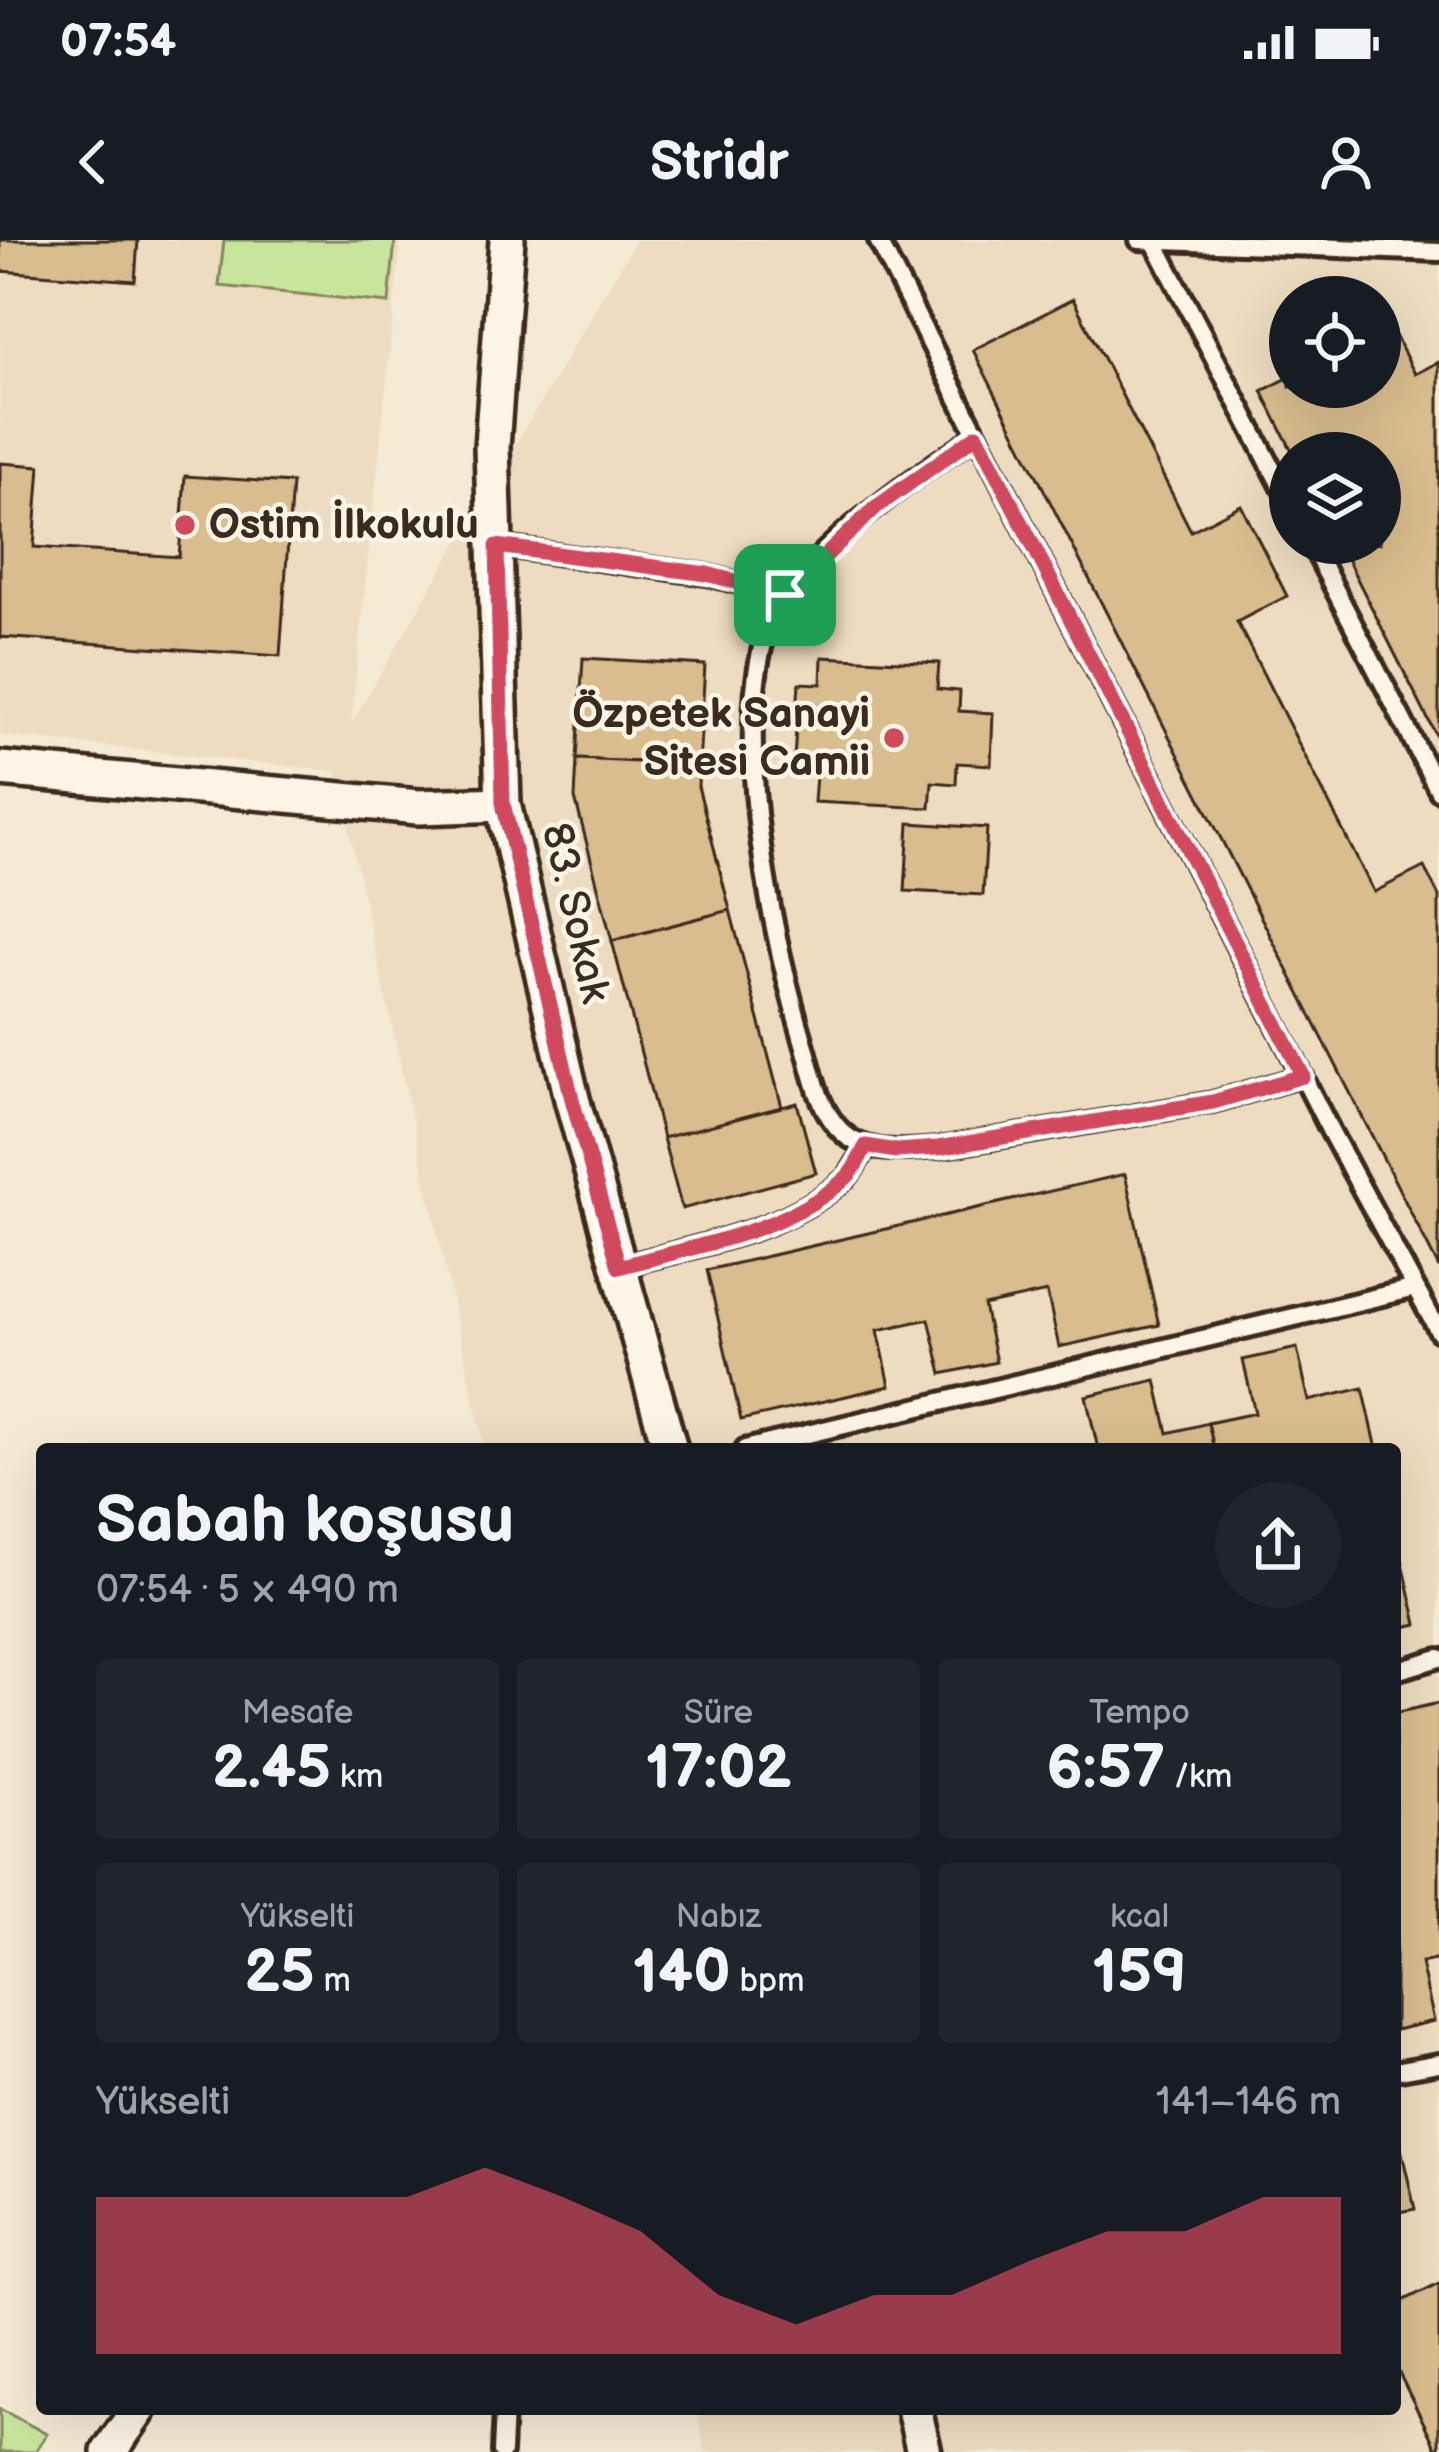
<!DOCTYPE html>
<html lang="tr">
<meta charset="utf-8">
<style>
:root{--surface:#171b24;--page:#20242c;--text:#f1f3f6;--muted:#9ea1a6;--accent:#d1495b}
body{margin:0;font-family:"Balsamiq Sans",sans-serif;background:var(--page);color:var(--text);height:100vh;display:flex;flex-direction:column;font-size:45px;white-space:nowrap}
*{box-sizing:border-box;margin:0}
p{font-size:39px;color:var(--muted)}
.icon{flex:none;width:66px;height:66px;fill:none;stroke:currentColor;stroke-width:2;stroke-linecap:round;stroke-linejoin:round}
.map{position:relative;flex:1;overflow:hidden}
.drawer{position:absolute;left:36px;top:1203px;width:1365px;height:972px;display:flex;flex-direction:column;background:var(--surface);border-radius:12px;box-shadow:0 12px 48px #0002}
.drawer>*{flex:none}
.buttons{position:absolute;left:1269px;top:36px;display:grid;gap:24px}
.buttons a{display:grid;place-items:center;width:132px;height:132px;border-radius:50%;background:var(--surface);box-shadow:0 12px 48px #0002;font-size:60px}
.pin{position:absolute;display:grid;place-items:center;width:102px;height:102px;color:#fff;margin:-51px;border-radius:24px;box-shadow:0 6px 18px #0006}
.round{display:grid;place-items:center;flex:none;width:126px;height:126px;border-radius:63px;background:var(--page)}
.summary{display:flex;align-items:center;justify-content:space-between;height:204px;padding:0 60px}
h1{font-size:66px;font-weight:800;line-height:90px}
.metrics{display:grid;grid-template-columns:repeat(3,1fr);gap:18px;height:204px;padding:12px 60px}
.metrics div{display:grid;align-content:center;border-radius:12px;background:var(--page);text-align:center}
.metrics b{font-size:60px;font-weight:800}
.metrics small{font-size:33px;font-weight:400}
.metrics p{font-size:33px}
.chart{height:336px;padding:24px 60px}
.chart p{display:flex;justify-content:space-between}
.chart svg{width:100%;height:216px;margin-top:12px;fill:var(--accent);opacity:.7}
.status{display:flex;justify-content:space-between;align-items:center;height:84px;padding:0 60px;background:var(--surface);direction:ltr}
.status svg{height:33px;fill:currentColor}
header{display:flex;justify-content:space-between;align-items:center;height:156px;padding:0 60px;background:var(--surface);font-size:54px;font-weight:800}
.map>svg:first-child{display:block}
.built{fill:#eddcbf;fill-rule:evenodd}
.green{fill:#c8e59c;stroke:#82885d;stroke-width:3}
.building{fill:#d9bd8e;stroke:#3b2a1e;stroke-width:3}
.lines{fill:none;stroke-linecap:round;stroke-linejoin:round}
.service-casing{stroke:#3b2a1e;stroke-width:26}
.minor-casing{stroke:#3b2a1e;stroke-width:42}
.service{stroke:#fcf5e5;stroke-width:16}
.minor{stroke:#fcf5e5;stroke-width:33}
.route-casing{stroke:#fff;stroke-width:24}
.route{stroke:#d1495b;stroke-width:15}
.poi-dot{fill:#d1495b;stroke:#fcf5e5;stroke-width:4.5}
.labels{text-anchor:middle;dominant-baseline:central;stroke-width:9;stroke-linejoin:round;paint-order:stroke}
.poi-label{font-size:42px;font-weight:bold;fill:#3b2a1e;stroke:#fcf5e5;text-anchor:start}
.street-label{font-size:42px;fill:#3b2a1e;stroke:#fcf5e5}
</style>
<div class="status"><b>07:54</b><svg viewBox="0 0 49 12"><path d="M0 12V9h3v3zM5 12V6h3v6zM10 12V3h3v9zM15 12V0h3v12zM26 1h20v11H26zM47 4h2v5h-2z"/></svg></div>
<header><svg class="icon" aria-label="back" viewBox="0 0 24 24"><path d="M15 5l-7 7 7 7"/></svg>Stridr<svg class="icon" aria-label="person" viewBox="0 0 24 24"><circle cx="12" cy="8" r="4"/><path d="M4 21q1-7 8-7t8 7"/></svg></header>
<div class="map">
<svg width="1439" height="2212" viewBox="0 0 1439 2212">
<rect width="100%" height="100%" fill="#f5ead4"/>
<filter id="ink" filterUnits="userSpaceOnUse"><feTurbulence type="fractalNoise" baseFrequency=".00833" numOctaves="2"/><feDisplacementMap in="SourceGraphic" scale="24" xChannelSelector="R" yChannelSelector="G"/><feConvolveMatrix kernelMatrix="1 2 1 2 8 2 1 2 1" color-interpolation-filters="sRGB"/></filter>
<g filter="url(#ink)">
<path class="built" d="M0,0H401L351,484L636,0H1439V2212H705L696,2169H1395V1209H485L336,531L0,495ZM1290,57H1380V147H1290ZM1290,213H1380V303H1290Z"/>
<g class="green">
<polygon points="224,0 395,0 389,63 219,46"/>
<polygon points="0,2169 47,2194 35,2212 0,2212"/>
</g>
<g class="building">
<polygon points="0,0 138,0 135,41 0,31"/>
<polygon points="1073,59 1191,291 1241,265 1287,356 1237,382 1374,652 1424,627 1439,656 1439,1028 973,110"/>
<polygon points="1390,86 1415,134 1439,122 1439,501 1339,303 1380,303 1380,213 1293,213 1262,151 1290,137 1290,147 1380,147 1380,91"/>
<polygon points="0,223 40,226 34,307 179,317 185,236 292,243 280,416 0,397"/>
<polygon points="822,417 939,423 937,449 960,451 959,471 993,473 991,525 957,523 956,544 932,542 930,568 814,562 816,535 793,534 799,443 821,444"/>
<polygon points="583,418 705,425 699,525 577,519"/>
<polygon points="577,519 699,525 698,546 730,670 612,701 575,558"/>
<polygon points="909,583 987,588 983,655 905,651"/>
<polygon points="730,670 782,867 663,898 612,701"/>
<polygon points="797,863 816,933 682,969 663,898"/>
<polygon points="1125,934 1159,1085 1059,1107 1047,1052 984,1066 996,1122 942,1134 929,1079 878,1090 890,1146 741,1180 707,1030"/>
<polygon points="1297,1108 1309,1161 1363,1148 1377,1209 1214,1209 1208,1183 1255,1173 1243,1120"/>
<polygon points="1156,1140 1168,1193 1208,1183 1214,1209 1098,1209 1086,1156"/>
<polygon points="1395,1289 1417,1384 1395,1389"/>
<polygon points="1439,1463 1439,1719 1421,1723 1434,1781 1395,1790 1395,1473"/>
<polygon points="1399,1900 1415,1969 1395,1973 1395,1901"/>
<polygon points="1439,2043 1439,2212 1438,2212 1395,2125 1395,2065"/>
</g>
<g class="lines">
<g class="service-casing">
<g id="service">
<polyline points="878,0 1332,894 1439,1092"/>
<polyline points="1139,0 1439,12"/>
<polyline points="1154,1 1290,263"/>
<path d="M977,195C917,235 787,323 766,393C732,503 771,691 803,800C813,832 817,868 842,892C867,916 907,910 939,908L1213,862L1303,836"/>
<polyline points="1311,303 1439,551"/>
<polyline points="497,306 707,335 785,355"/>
<path d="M619,1027C694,1006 787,992 846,938C854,930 860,916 866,906"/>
<polyline points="745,1209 1415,1048"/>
<polyline points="1395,1431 1439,1418"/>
<polyline points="1395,1831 1439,1823"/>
<polyline points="502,2212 504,2169"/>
</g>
</g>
<g class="minor-casing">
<g id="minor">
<polyline points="507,0 492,207 503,564 572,859 670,1209"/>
<polyline points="0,529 419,567 503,564"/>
<polyline points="914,2169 924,2212"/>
<polyline points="109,2212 139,2169"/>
</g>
</g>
<use href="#service" class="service"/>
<use href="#minor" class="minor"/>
</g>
</g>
<g class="lines" filter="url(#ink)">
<g class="route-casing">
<path id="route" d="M977,195L1303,836L1213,862L938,908L896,911L866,906C860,916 855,930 846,938C787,992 694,1006 619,1027L572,859L503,563L497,306L707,334L785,355L875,268Z"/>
</g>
<use href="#route" class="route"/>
</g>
<g class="poi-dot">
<circle cx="185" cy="285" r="12"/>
<circle cx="894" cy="498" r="12"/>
</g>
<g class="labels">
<g class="poi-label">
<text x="209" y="285">Ostim İlkokulu</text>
<text x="870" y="474" text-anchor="end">Özpetek Sanayi<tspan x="870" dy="48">Sitesi Camii</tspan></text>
</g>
<g class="street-label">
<text transform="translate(575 673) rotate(77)">83. Sokak</text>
</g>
</g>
</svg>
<div class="buttons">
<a><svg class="icon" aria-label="locate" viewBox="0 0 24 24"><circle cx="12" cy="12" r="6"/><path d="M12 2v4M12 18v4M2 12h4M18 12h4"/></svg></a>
<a><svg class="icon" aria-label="layers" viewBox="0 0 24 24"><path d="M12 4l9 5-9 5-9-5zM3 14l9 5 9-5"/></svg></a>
</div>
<div class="pin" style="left:785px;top:355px;background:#1e9e55"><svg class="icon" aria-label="arrive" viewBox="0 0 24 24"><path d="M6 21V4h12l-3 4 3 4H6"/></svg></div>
<section class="drawer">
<div class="summary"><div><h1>Sabah koşusu</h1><p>07:54 · 5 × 490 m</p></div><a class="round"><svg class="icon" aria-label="share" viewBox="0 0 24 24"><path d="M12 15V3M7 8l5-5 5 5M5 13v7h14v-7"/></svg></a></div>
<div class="metrics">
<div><p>Mesafe</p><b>2.45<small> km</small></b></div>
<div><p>Süre</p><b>17:02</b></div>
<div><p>Tempo</p><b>6:57<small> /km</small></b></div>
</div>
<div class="metrics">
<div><p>Yükselti</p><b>25<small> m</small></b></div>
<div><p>Nabız</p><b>140<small> bpm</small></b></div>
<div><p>kcal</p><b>159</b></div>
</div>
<div class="chart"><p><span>Yükselti</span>141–146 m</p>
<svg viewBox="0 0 160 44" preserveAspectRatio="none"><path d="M0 44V12L10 12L20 12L30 12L40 12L50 6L60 12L70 19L80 32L90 38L100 32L110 32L120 25L130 19L140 19L150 12L160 12V44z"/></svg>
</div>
</section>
</div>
